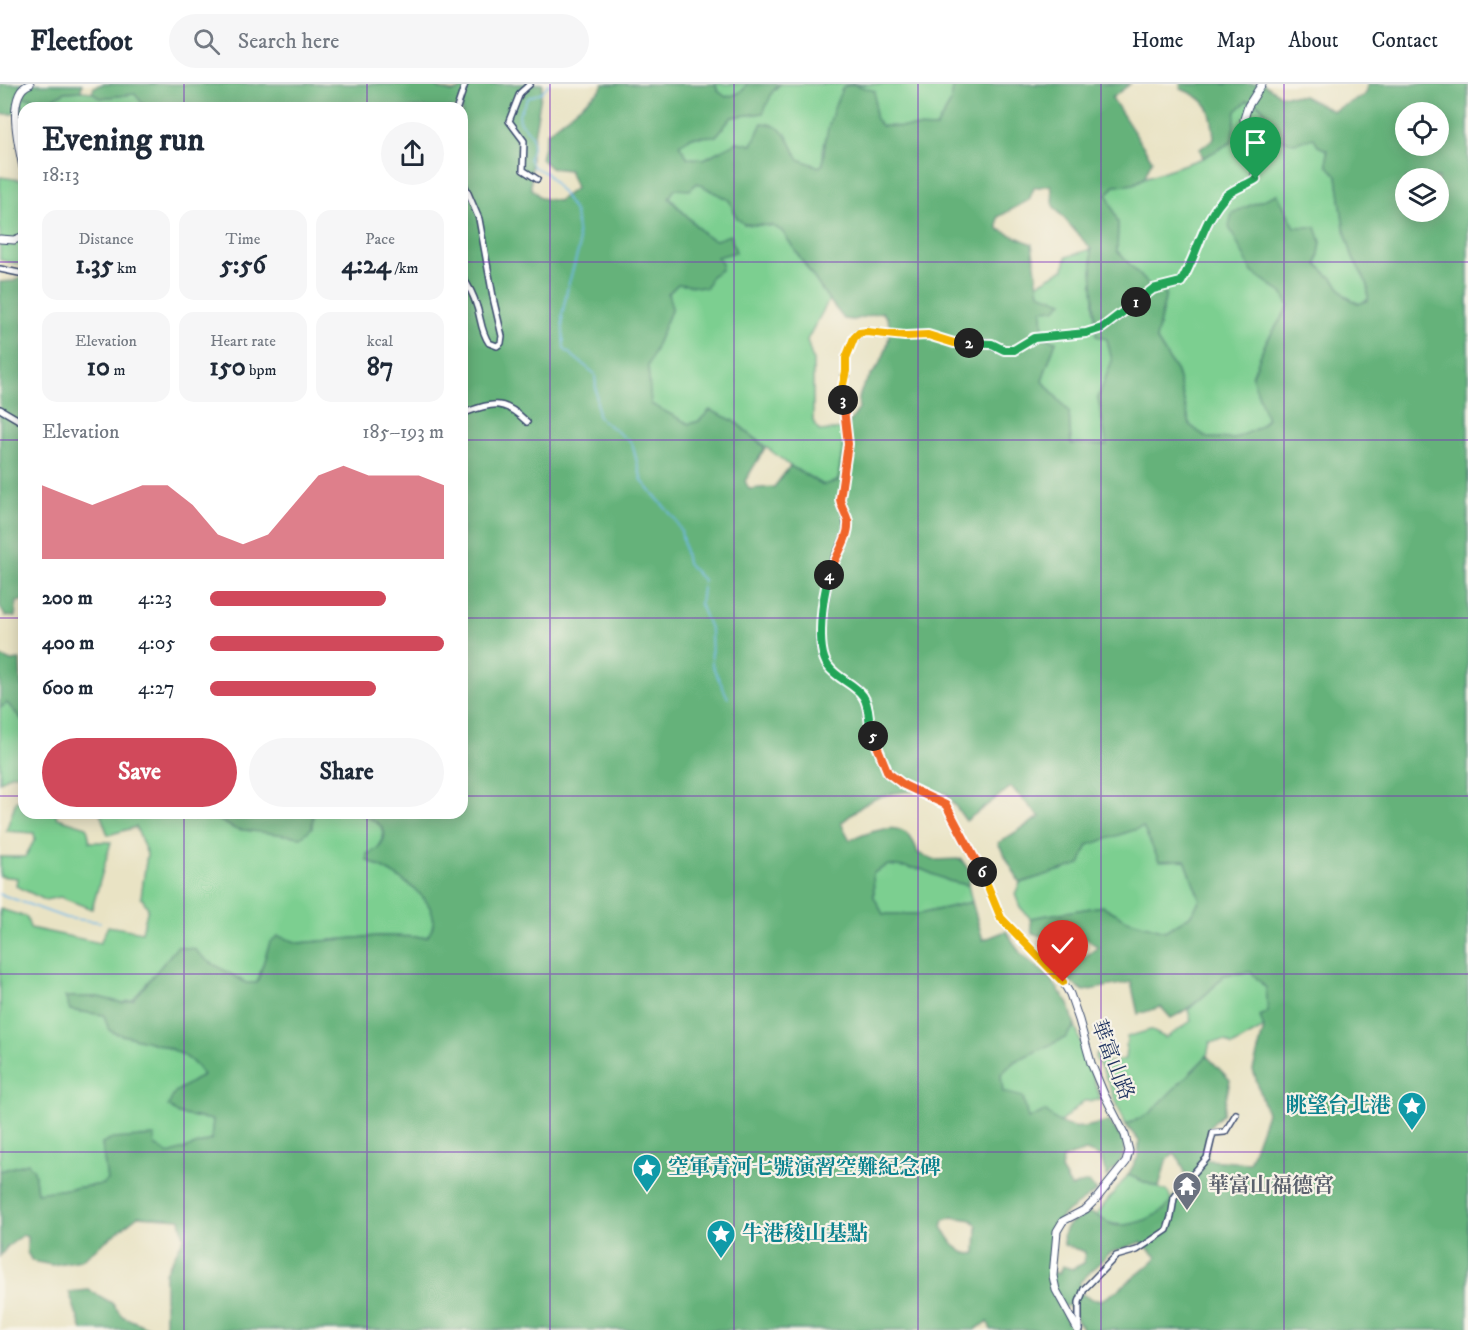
<!DOCTYPE html>
<meta charset="utf-8">
<style>
:root{--surface:#fff;--page:#f6f6f7;--text:#1f2937;--muted:#747a83;--line:#e0e1e3;--accent:#d1495b}
body{margin:0;font-family:"IM FELL DW Pica","Noto Serif TC",serif;background:var(--page);color:var(--text);height:100vh;display:flex;flex-direction:column;font-size:22px;white-space:nowrap}
*{box-sizing:border-box;margin:0}
p{font-size:20px;color:var(--muted)}
.icon{flex:none;width:33px;height:33px;fill:none;stroke:currentColor;stroke-width:2;stroke-linecap:round;stroke-linejoin:round}
.map{position:relative;flex:1;overflow:hidden}
.sheet{position:absolute;left:18px;top:18px;width:450px;height:717px;display:flex;flex-direction:column;background:var(--surface);border-radius:18px;box-shadow:0 3px 15px #0003}
.sheet>*{flex:none}
.fabs{position:absolute;left:1395px;top:18px;display:grid;gap:12px}
.fabs a{display:grid;place-items:center;width:54px;height:54px;border-radius:50%;background:var(--surface);box-shadow:0 3px 15px #0003;font-size:30px}
.pin{position:absolute;display:grid;place-items:center;width:51px;height:51px;color:#fff;margin:-62px -26px;border-radius:50% 50% 50% 0;rotate:-45deg;box-shadow:0 0 6px #0007}
.pin .icon{rotate:45deg}
.km{position:absolute;width:30px;height:30px;margin:-15px;border-radius:50%;background:#222;color:#fff;font-size:16px;line-height:30px;text-align:center}
.round{display:grid;place-items:center;flex:none;width:63px;height:63px;border-radius:32px;background:var(--page)}
.head{display:flex;align-items:center;justify-content:space-between;height:102px;padding:0 24px}
h1{font-size:33px;font-weight:800;line-height:45px}
.metrics{display:grid;grid-template-columns:repeat(3,1fr);gap:9px;height:102px;padding:6px 24px}
.metrics div{display:grid;align-content:center;border-radius:15px;background:var(--page);text-align:center}
.metrics b{font-size:26px;font-weight:800}
.metrics small{font-size:16px;font-weight:400}
.metrics p{font-size:16px}
.chart{height:168px;padding:12px 24px}
.chart p{display:flex;justify-content:space-between}
.chart svg{width:100%;height:108px;margin-top:6px;fill:var(--accent);opacity:.7}
.cta{display:flex;gap:12px;margin-top:auto;padding:12px 24px}
.cta a{flex:1;height:69px;border-radius:36px;background:var(--accent);color:#fff;font-size:24px;font-weight:800;line-height:69px;text-align:center}
.cta a+a{background:var(--page);color:var(--text)}
ul{padding:0 24px;list-style:none;font-size:20px}
li{display:grid;grid-template-columns:96px 72px 1fr;align-items:center;height:45px}
li i{height:15px;border-radius:8px;background:var(--accent)}
header{display:flex;align-items:center;gap:36px;box-sizing:border-box;height:84px;padding:0 30px;background:var(--surface);border-bottom:2px solid var(--line)}
header strong{font-size:28px}
nav{display:flex;gap:33px;margin-inline-start:auto;font-size:21px}
.search{width:420px;height:54px;background:var(--page);display:flex;align-items:center;gap:15px;box-sizing:border-box;padding:0 21px;border-radius:33px;color:var(--muted);font-size:22px}
.map>svg:first-child{display:block}
.green{fill:#7ccf90;stroke:#4c7f77;stroke-width:1.5}
.forest{fill:#65b27a;stroke:#40706c;stroke-width:1.5;fill-rule:evenodd}
.lines{fill:none;stroke-linecap:round;stroke-linejoin:round}
.stream{stroke:#74bbec;stroke-width:1.5}
.minor-casing{stroke:#3a4a6d;stroke-width:8}
.tertiary-casing{stroke:#3a4a6d;stroke-width:9}
.minor{stroke:#fff;stroke-width:5}
.tertiary{stroke:#fff;stroke-width:7}
.split-1-casing{stroke:#fff;stroke-width:12}
.split-2-casing{stroke:#fff;stroke-width:12}
.split-3-casing{stroke:#fff;stroke-width:12}
.split-4-casing{stroke:#fff;stroke-width:12}
.split-5-casing{stroke:#fff;stroke-width:12}
.split-6-casing{stroke:#fff;stroke-width:12}
.split-7-casing{stroke:#fff;stroke-width:12}
.split-1{stroke:#22a559;stroke-width:8}
.split-2{stroke:#22a559;stroke-width:8}
.split-3{stroke:#f5b400;stroke-width:8}
.split-4{stroke:#f0652b;stroke-width:8}
.split-5{stroke:#22a559;stroke-width:8}
.split-6{stroke:#f0652b;stroke-width:8}
.split-7{stroke:#f5b400;stroke-width:8}
.grid{fill:none;stroke:#7b2cbf;stroke-width:1.5;stroke-opacity:0.55}
.labels{text-anchor:middle;dominant-baseline:central;stroke-width:4.5;stroke-linejoin:round;paint-order:stroke}
.street-label{font-size:21px;fill:#1b2f5e;stroke:#f7f3e8}
.culture-label{font-size:21px;font-weight:bold;fill:#0d838f;stroke:#f7f3e8;text-anchor:start}
.worship-label{font-size:21px;font-weight:bold;fill:#5b616d;stroke:#f7f3e8;text-anchor:start}
</style>
<header>
<strong>Fleetfoot</strong>
<div class="search"><svg class="icon" aria-label="search" viewBox="0 0 24 24"><circle cx="10" cy="10" r="6"/><path d="M15 15l6 6"/></svg>Search here</div>
<nav><a>Home</a><a>Map</a><a>About</a><a>Contact</a></nav>
</header>
<div class="map">
<svg width="1468" height="1246" viewBox="0 0 1468 1246">
<rect width="100%" height="100%" fill="#f7f3e8"/>
<filter id="ink" filterUnits="userSpaceOnUse"><feTurbulence type="fractalNoise" baseFrequency=".0167" numOctaves="2"/><feDisplacementMap in="SourceGraphic" scale="12" xChannelSelector="R" yChannelSelector="G"/><feConvolveMatrix kernelMatrix="1 2 1 2 8 2 1 2 1" color-interpolation-filters="sRGB"/></filter>
<filter id="wash" filterUnits="userSpaceOnUse"><feTurbulence type="fractalNoise" baseFrequency=".008" numOctaves="4" result="noise"/><feDisplacementMap in="SourceGraphic" scale="24" xChannelSelector="R" yChannelSelector="G"/><feGaussianBlur stdDeviation="1.35" result="paint"/><feColorMatrix in="noise" values="0 0 0 0 0 0 0 0 0 0 0 0 0 0 0 0 0 1.4 0 .05"/><feComposite in="paint" operator="in"/></filter>
<g filter="url(#wash)">
<rect width="100%" height="100%" fill="#e9e3c4"/>
<g class="green">
<path d="M715,0H747C743,9 735,11 726,13L718,7Z"/>
<polygon points="780,0 954,0 954,2 950,20 936,44 881,42 875,34 837,17 823,64 823,80 819,83 798,75 786,50 762,39 752,61 737,58 704,75 688,74 679,61 692,53 716,52 732,33 762,29 773,7"/>
<polygon points="81,7 92,8 100,14 135,10 146,24 24,24 24,70 18,31 17,13 52,15 65,8"/>
<path d="M1247,17C1262,17 1284,48 1294,59L1314,53L1318,62L1327,66V81L1337,92L1344,144L1353,174L1368,201V216L1359,220L1345,212L1336,198L1317,180L1321,158L1295,143L1277,110L1252,188L1282,209L1289,222L1265,260L1252,293L1267,334L1258,344L1234,355L1207,354L1190,341L1177,288L1156,255L1166,210L1153,205L1117,167L1118,139L1107,110L1115,102L1134,100L1144,94L1203,74L1231,58L1236,27Z"/>
<polygon points="0,93 21,96 24,110 24,181 0,176"/>
<polygon points="697,99 729,116 737,134 744,140 774,142 782,147 829,216 807,256 813,277 813,337 819,347 845,345 838,397 824,401 790,382 734,337 699,337 689,340 650,320 648,282 672,224 668,210 678,200 716,173 716,156 706,152 669,113 675,105"/>
<polygon points="1091,165 1096,251 1107,254 1112,277 1098,314 1108,361 1071,360 1069,328 1042,296 1056,257 1043,254 1042,226 1037,200 1064,185 1066,173"/>
<polygon points="7,619 24,638 24,688 10,691 0,698 0,624"/>
<polygon points="16,717 24,718 24,729 55,729 58,734 87,743 90,758 111,758 92,825 60,813 45,816 16,802 17,794 0,792 0,773 25,773 35,755 34,749 6,747"/>
<path d="M100,729H206L235,745L312,744L313,729C326,729 344,726 357,730C389,738 391,754 367,776C388,787 426,805 433,831C434,835 433,841 433,845L427,853L378,852L299,859L278,852L270,859L257,899H246L206,876L194,865L177,863L133,916L123,919L98,913H66L70,926L104,931L109,946L115,949C146,958 186,961 203,991L176,1008L179,1030L213,1036L211,1056L169,1070L155,1062L102,1060L107,1096L104,1100L37,1109L34,1087L28,1079L0,1087V825L27,833L30,844L100,859L108,842L142,848L148,824L141,813L147,770L136,743L108,751Z"/>
<polygon points="1143,743 1185,776 1200,816 1190,832 1165,847 1127,836 1103,822 1030,834 1020,823 1015,810 1020,799 1080,780 1087,761"/>
<polygon points="888,781 921,785 949,797 968,801 972,818 919,830 883,830 874,813 873,789"/>
<polygon points="1250,887 1266,904 1268,928 1260,932 1264,944 1232,962 1226,957 1210,958 1207,972 1150,1029 1126,1041 1104,989 1095,973 1097,969 1108,979 1125,975 1127,953 1150,946 1166,954 1191,937 1188,926 1213,904 1224,891"/>
<polygon points="1075,942 1101,1016 1084,1017 1058,1040 1028,1036 1002,1008 1001,990 1015,977 1065,954"/>
<path d="M1128,1091L1168,1108L1172,1118C1168,1122 1163,1128 1158,1131C1139,1142 1113,1146 1096,1131Z"/>
</g>
<g class="forest">
<polygon points="0,0 82,0 81,7 65,8 52,15 18,13 17,18 24,23 22,30 0,30"/>
<path d="M103,0H436L438,4L452,8L460,6L462,0H543L531,69V104L541,114L558,117L576,104L569,86L551,84L541,75L547,49L600,6L603,0H715L718,7L726,13C736,11 743,9 747,0H780L773,7L763,29L732,33L716,52L692,53L679,61L688,74L704,75L737,58L752,61L762,39C783,39 791,59 798,75L819,83L823,80C824,54 832,26 843,3L853,0L875,7V33L881,42L936,44L950,20L954,0H1130L1112,14L1152,76L1144,94L1134,100L1115,102L1107,110L1118,139L1117,167L1153,205H1164L1166,210L1156,255L1177,288L1190,341L1207,354L1234,355L1258,344L1267,335L1252,293L1265,260L1289,222L1282,209L1252,188L1229,143L1232,129L1277,110L1295,143H1316L1321,158L1317,181L1336,198L1345,212L1359,220L1368,216V201L1353,174L1344,144L1337,92L1327,81V66L1318,62L1314,54L1294,59L1275,54C1271,39 1267,18 1247,17L1236,27L1232,58L1203,74L1200,65L1214,54C1211,25 1210,16 1181,5L1180,0H1263L1281,11L1303,12L1333,27L1363,12L1367,8V0H1468V1246H1083L1068,1221L1060,1224L1072,1246H991L988,1238L974,1246H923L917,1243L915,1246H163L165,1242V1189L184,1154L180,1135L138,1132L81,1176L52,1181L32,1177L27,1168V1153L23,1151L7,1163L0,1172V1087L28,1079L34,1086L37,1109L104,1100L107,1096L102,1060L112,1055L154,1052L155,1062L169,1070L211,1056L213,1036L179,1030L168,1022L175,1008L203,991C186,961 145,958 115,949L109,946L104,931L70,926L65,913H98L122,919L133,916L177,863L194,865L206,876L246,899H257L270,858L278,852L299,859L378,852L427,853C453,819 391,788 367,776V770C383,764 393,747 374,737C369,733 361,731 355,729H462V24H146L135,10L100,14L92,8L94,3ZM1406,28H1438V62H1406ZM1406,94H1438V128H1406ZM697,99L729,116L737,134L744,140L773,142L782,147L829,216L844,235L854,236L882,228C884,231 887,233 888,236C893,248 885,272 878,282C868,296 856,307 859,325L845,345L838,397L823,401L790,382L774,403L749,405L745,397L765,364L734,337L710,326L699,337L689,340L651,320L648,282L672,224L668,210L678,200L707,204L711,192L721,186L722,179L717,173L736,168L730,151L716,156L706,152L669,114L675,105L690,106ZM1051,101L1054,123L1091,165L1096,252L1107,255L1112,277L1098,314L1107,361L1071,360L1069,328L1042,296L1056,257L1043,254L1042,226L1055,225L1063,218L1039,209L1032,160L998,145V133L1029,116L1034,104ZM1011,703L1040,733L998,759L1020,799L1080,780L1088,761L1143,743L1159,777L1185,776L1200,816L1190,832L1165,847L1127,836L1103,822L1030,834L1032,849L1056,857L1079,850L1098,863L1082,875L1063,880L1066,895L1084,907L1131,898L1138,930L1161,923L1171,934C1192,924 1209,909 1224,891L1251,888L1266,904L1268,928L1260,932L1264,944L1253,986L1267,1029L1249,1079L1207,1076L1209,1043L1223,1030L1230,996L1207,972L1150,1029L1126,1041L1139,1057L1138,1073L1128,1091L1159,1104L1166,1077L1174,1070L1180,1076L1185,1089C1173,1116 1171,1126 1142,1137C1134,1139 1123,1143 1114,1141C1104,1138 1099,1131 1089,1129C1073,1138 1060,1140 1064,1161L1085,1168L1084,1179L1072,1185L1062,1182L1059,1190L1051,1187L1055,1142L1064,1130L1097,1107L1088,1098L1071,1103L1061,1086L1063,1074L1086,1067L1101,1073L1107,1093C1130,1067 1131,1064 1108,1037C1080,1046 1067,1048 1045,1027L1028,1035L1023,1013L1003,1008L1001,990L1015,977L1065,954L1075,942L1069,920L1049,893L1021,870L1006,847L983,856L972,818L919,830H883L874,813L873,789L888,781L921,785L949,797L968,801L971,789L961,775L933,776L918,769C907,731 877,746 850,756L841,739C849,733 858,724 867,719C892,705 919,706 946,709L966,737ZM952,1133L972,1136L977,1142L976,1169C959,1174 950,1155 942,1143L944,1136ZM1141,1158L1157,1173C1150,1181 1112,1212 1103,1215C1094,1218 1087,1213 1080,1209V1198L1110,1169Z"/>
<polygon points="24,190 24,516 17,518 15,533 5,532 0,523 0,198 14,197"/>
<polygon points="0,572 11,577 20,576 21,601 24,605 24,638 7,619 0,624"/>
<polygon points="206,729 313,729 312,744 301,753 235,745"/>
<polygon points="89,1206 112,1219 122,1232 153,1246 82,1246 69,1208"/>
</g>
<g class="lines">
<g class="stream">
<path d="M549,0L542,8L528,14L519,30L520,39C535,51 535,57 529,74L533,83L546,89L564,111L575,129L579,164L568,202L562,231L564,265L595,290L598,333L632,359L642,397L675,435L681,447L687,479L703,496L700,520L711,547L712,581L728,614"/>
<polyline points="0,810 66,834 100,838"/>
</g>
</g>
</g>
<g filter="url(#ink)">
<g class="lines">
<g class="minor-casing">
<g id="minor">
<polyline points="530,0 520,9 509,37 524,57 523,86 537,95"/>
<polyline points="457,24 465,0"/>
<path d="M462,95L479,135L494,218L502,252L501,259L497,262L489,259C481,248 481,235 477,223C474,212 469,202 462,193"/>
<polyline points="0,185 24,190"/>
<polyline points="0,325 24,339"/>
<path d="M462,326L467,328C494,318 505,316 527,338"/>
<polyline points="1079,1246 1079,1218 1084,1205 1116,1172 1137,1166 1167,1146 1171,1133 1174,1114 1185,1099 1207,1074 1213,1049 1225,1048 1236,1030"/>
</g>
</g>
<g class="tertiary-casing">
<g id="tertiary">
<path d="M24,88C20,67 4,9 30,0"/>
<polyline points="0,155 14,156 24,152"/>
<path d="M1078,1246L1056,1206L1053,1192L1057,1147L1063,1137L1086,1125L1097,1114L1126,1078L1129,1067L1125,1051L1104,1010L1091,979L1079,936L1070,910L1063,898L1001,834L984,792L946,721L904,701L888,689L870,644L865,615L856,603L835,590L827,581L821,565L820,554L827,498L833,477L847,449L846,431L841,421L840,415L848,360L842,305L846,287V274L854,254L859,249L867,248L905,252L928,251L954,259L982,258L992,260L1003,266H1014L1034,254L1086,249L1102,245L1153,205L1181,198C1196,173 1208,124 1231,108C1238,103 1248,100 1255,95V84L1245,47L1244,35L1248,22L1262,0"/>
</g>
</g>
<use href="#minor" class="minor"/>
<use href="#tertiary" class="tertiary"/>
</g>
</g>
<g class="lines" filter="url(#ink)">
<g class="split-1-casing">
<path id="split-1" d="M1136,218L1153,205L1181,198C1198,170 1203,134 1227,111C1235,104 1247,101 1256,95"/>
</g>
<g class="split-2-casing">
<polyline id="split-2" points="969,259 992,260 1004,266 1014,266 1034,254 1086,249 1102,244 1136,218"/>
</g>
<g class="split-3-casing">
<polyline id="split-3" points="843,316 842,305 846,287 846,274 854,254 859,249 867,248 905,252 928,251 954,259 969,259"/>
</g>
<g class="split-4-casing">
<path id="split-4" d="M829,491C834,474 850,454 848,437C846,429 841,423 840,415L848,360L843,316"/>
</g>
<g class="split-5-casing">
<path id="split-5" d="M829,491C823,512 815,564 828,582C837,595 854,599 863,612C871,624 867,639 873,652"/>
</g>
<g class="split-6-casing">
<polyline id="split-6" points="873,652 888,689 904,701 946,721 982,788"/>
</g>
<g class="split-7-casing">
<polyline id="split-7" points="982,788 1001,834 1063,898"/>
</g>
<use href="#split-1" class="split-1"/>
<use href="#split-2" class="split-2"/>
<use href="#split-3" class="split-3"/>
<use href="#split-4" class="split-4"/>
<use href="#split-5" class="split-5"/>
<use href="#split-6" class="split-6"/>
<use href="#split-7" class="split-7"/>
</g>
<path class="grid" d="M184,0V24M367,0V24M550,0V1246M734,0V1246M918,0V1246M1101,0V1246M1284,0V1246M0,178H24M462,178H1468M0,356H24M462,356H1468M0,534H24M462,534H1468M0,712H24M462,712H1468M184,729V1246M367,729V1246M0,890H1468M0,1068H1468"/>
<defs>
<g id="sight-pin" transform="scale(1.5)"><path d="M0 17L-7.5 6A9.5 9.5 0 1 1 7.5 6Z" fill="#0f9aa8" stroke="#f7f3e8"/><path d="M0-6L1.8-2.2L6-1.7L2.9 1.2L3.7 5.4L0 3.3L-3.7 5.4L-2.9 1.2L-6-1.7L-1.8-2.2Z" fill="#fff"/></g>
<g id="temple-pin" transform="scale(1.5)"><path d="M0 17L-7.5 6A9.5 9.5 0 1 1 7.5 6Z" fill="#6b7280" stroke="#f7f3e8"/><path d="M0-6L5-2H3V0L6.5 2.5H4V6H1.5V3h-3V6H-4V2.5H-6.5L-3 0V-2H-5Z" fill="#fff"/></g>
</defs>
<g fill-rule="evenodd">
<use href="#sight-pin" x="1412" y="1022"/>
<use href="#sight-pin" x="647" y="1084"/>
<use href="#temple-pin" x="1187" y="1102"/>
<use href="#sight-pin" x="721" y="1150"/>
</g>
<g class="labels">
<g class="street-label">
<text transform="translate(1112 976) rotate(69)">華富山路</text>
</g>
<g class="culture-label">
<text x="1391" y="1022" text-anchor="end">眺望台北港</text>
<text x="668" y="1084">空軍青河七號演習空難紀念碑</text>
<text x="742" y="1150">牛港稜山基點</text>
</g>
<g class="worship-label">
<text x="1208" y="1102">華富山福德宮</text>
</g>
</g>
</svg>
<div class="fabs">
<a><svg class="icon" aria-label="locate" viewBox="0 0 24 24"><circle cx="12" cy="12" r="6"/><path d="M12 2v4M12 18v4M2 12h4M18 12h4"/></svg></a>
<a><svg class="icon" aria-label="layers" viewBox="0 0 24 24"><path d="M12 4l9 5-9 5-9-5zM3 14l9 5 9-5"/></svg></a>
</div>
<div class="pin" style="left:1256px;top:95px;background:#1e9e55"><svg class="icon" aria-label="arrive" viewBox="0 0 24 24"><path d="M6 21V4h12l-3 4 3 4H6"/></svg></div>
<div class="pin" style="left:1063px;top:898px;background:#d93025"><svg class="icon" aria-label="check" viewBox="0 0 24 24"><path d="M5 12l5 5 9-10"/></svg></div>
<b class="km" style="left:1136px;top:218px">1</b>
<b class="km" style="left:969px;top:259px">2</b>
<b class="km" style="left:843px;top:316px">3</b>
<b class="km" style="left:829px;top:491px">4</b>
<b class="km" style="left:873px;top:652px">5</b>
<b class="km" style="left:982px;top:788px">6</b>
<section class="sheet">
<div class="head"><div><h1>Evening run</h1><p>18:13</p></div><a class="round"><svg class="icon" aria-label="share" viewBox="0 0 24 24"><path d="M12 15V3M7 8l5-5 5 5M5 13v7h14v-7"/></svg></a></div>
<div class="metrics">
<div><p>Distance</p><b>1.35<small> km</small></b></div>
<div><p>Time</p><b>5:56</b></div>
<div><p>Pace</p><b>4:24<small> /km</small></b></div>
</div>
<div class="metrics">
<div><p>Elevation</p><b>10<small> m</small></b></div>
<div><p>Heart rate</p><b>150<small> bpm</small></b></div>
<div><p>kcal</p><b>87</b></div>
</div>
<div class="chart"><p><span>Elevation</span>185–193 m</p>
<svg viewBox="0 0 160 44" preserveAspectRatio="none"><path d="M0 44V14L10 18L20 22L30 18L40 14L50 14L60 22L70 34L80 38L90 34L100 22L110 10L120 6L130 10L140 10L150 10L160 14V44z"/></svg>
</div>
<ul>
<li><b>200 m</b>4:23<i style="width:75%"></i></li>
<li><b>400 m</b>4:05<i style="width:100%"></i></li>
<li><b>600 m</b>4:27<i style="width:71%"></i></li>
</ul>
<div class="cta"><a>Save</a><a>Share</a></div>
</section>
</div>
